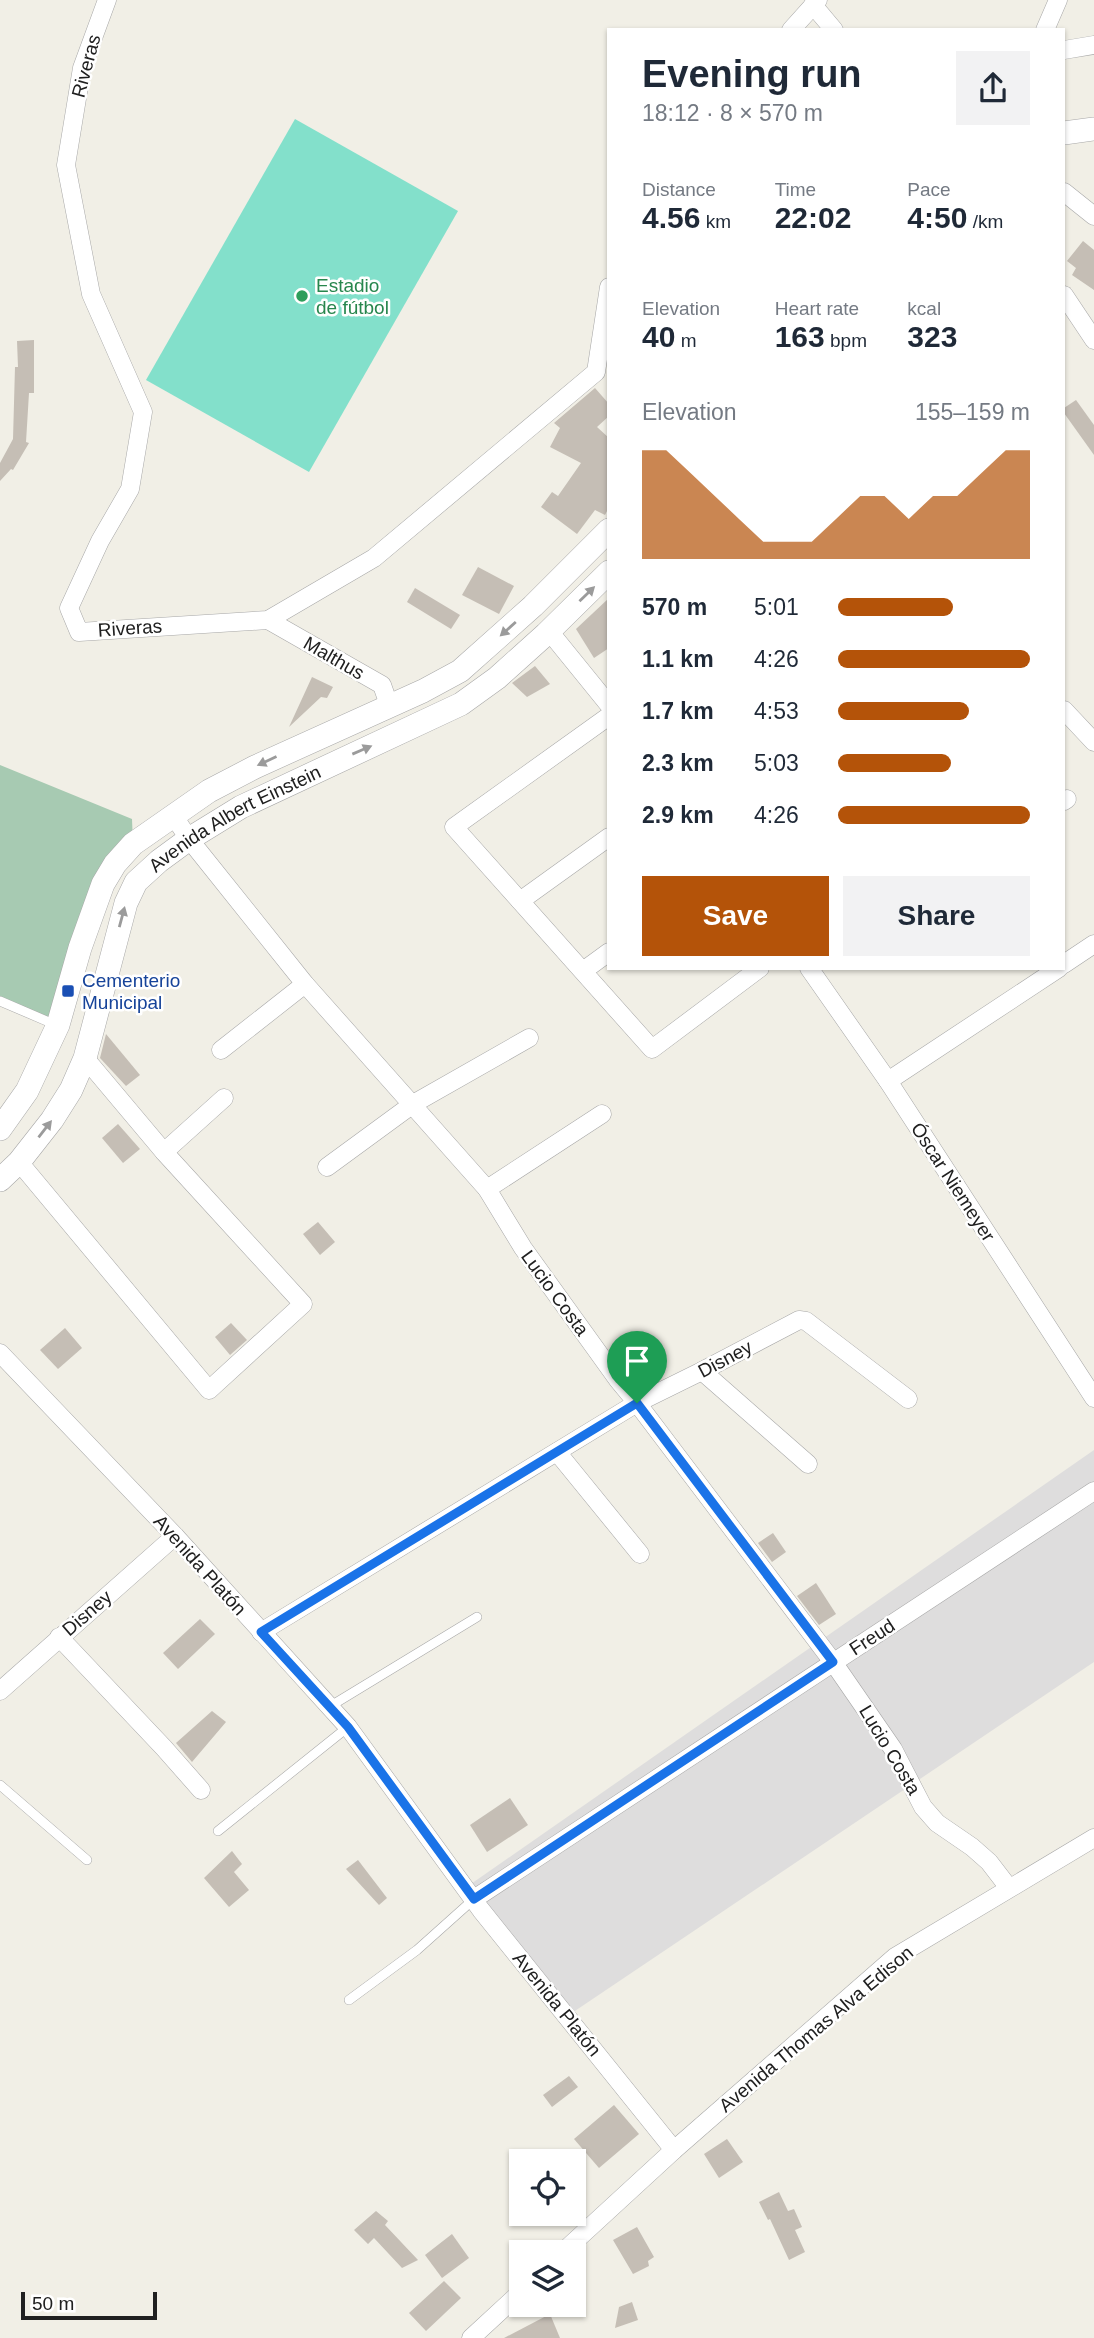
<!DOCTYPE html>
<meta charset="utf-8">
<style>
:root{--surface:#fff;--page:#f2f2f3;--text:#1f2937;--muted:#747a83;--accent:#b45309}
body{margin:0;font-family:Helvetica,sans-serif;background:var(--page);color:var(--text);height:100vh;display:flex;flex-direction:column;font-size:26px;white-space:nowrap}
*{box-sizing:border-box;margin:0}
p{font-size:23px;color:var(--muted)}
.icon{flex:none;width:38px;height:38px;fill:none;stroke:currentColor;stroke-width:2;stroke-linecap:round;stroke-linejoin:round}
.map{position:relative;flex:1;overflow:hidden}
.drawer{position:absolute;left:607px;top:28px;width:458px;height:942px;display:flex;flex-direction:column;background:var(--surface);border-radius:0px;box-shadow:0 2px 5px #0004}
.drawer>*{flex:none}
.buttons{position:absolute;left:509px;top:2149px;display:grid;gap:14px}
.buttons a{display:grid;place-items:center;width:77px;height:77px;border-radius:0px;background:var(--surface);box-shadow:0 2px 5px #0004;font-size:35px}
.scale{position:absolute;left:21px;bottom:18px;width:136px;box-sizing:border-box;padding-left:7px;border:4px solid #202020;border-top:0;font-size:19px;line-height:24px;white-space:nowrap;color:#202020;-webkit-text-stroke:5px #fff;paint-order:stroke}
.pin{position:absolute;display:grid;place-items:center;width:60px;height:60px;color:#fff;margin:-72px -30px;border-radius:50% 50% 50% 0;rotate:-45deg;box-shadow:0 0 7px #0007}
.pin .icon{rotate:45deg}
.round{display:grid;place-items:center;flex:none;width:74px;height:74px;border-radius:0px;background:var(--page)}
.overview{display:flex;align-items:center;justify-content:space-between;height:119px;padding:0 35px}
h1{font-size:38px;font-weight:700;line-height:52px}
.metrics{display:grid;grid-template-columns:repeat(3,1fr);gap:10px;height:119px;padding:7px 35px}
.metrics div{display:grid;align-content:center}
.metrics b{font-size:30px;font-weight:700}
.metrics small{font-size:19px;font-weight:400}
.metrics p{font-size:19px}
.chart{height:196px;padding:14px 35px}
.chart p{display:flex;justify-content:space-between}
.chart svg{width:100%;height:126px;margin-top:7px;fill:var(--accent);opacity:.7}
.action{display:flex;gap:14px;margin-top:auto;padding:14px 35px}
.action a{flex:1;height:80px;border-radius:0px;background:var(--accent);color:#fff;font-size:28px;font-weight:700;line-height:80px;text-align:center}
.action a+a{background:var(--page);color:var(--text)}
ul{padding:0 35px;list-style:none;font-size:23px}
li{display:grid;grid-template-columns:112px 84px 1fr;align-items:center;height:52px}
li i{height:18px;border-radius:9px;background:var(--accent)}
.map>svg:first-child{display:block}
.residential{fill:#dedddd}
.cemetery{fill:#a7cab2}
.pitch{fill:#83e0cb}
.building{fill:#c5beb5}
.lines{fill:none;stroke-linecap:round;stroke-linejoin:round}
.service-casing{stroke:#a7a7a7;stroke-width:10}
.minor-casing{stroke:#a7a7a7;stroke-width:19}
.tertiary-casing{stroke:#a7a7a7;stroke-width:24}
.service{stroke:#fff;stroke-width:9}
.minor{stroke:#fff;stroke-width:18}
.tertiary{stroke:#fff;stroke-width:23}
.oneway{fill:#9b9b9b}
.route-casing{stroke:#fff;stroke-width:14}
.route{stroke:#1a73e8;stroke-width:9}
.leisure-dot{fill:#2e9e5b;stroke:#fff;stroke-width:2.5}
.transit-dot{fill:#1a4fb4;stroke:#fff;stroke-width:2.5}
.labels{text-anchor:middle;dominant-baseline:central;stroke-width:5;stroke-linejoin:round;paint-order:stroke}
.street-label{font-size:19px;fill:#202020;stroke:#fff}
.leisure-label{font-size:19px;fill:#27864d;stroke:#fff;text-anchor:start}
.transit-label{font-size:19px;fill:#164399;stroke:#fff;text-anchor:start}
</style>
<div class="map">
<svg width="1094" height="2338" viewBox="0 0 1094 2338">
<rect width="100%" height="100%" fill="#f1efe6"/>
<polygon class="residential" points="1094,1450 1094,1662 560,2021 458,1893"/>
<polygon class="cemetery" points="0,765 132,819 133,844 115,864 58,1025 0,1000"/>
<polygon class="pitch" points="295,119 458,211 309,472 146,380"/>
<g class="building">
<polygon points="1083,241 1094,250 1094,290 1072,275 1076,268 1067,261"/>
<polygon points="34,340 34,393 29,393 26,442 29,443 13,470 11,469 0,481 0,463 13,439 15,367 18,367 17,341"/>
<polygon points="595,388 609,404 609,416 597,427 609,438 609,507 605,515 595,510 577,534 541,507 552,492 558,496 581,463 550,447 560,428 554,423"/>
<polygon points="1076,400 1094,425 1094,455 1064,413 1064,408"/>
<polygon points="478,567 514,586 499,614 462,595"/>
<polygon points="415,588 460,615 451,629 407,602"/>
<polygon points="609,598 609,648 594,658 576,629"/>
<polygon points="535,666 550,684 527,697 512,683"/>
<polygon points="312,677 333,687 327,698 321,697 289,727"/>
<polygon points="106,1034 140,1075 126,1086 100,1058"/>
<polygon points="118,1124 140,1149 123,1163 102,1138"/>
<polygon points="318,1222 335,1242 320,1255 303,1234"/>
<polygon points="231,1323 247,1340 230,1355 215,1337"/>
<polygon points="65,1328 82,1348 58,1369 40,1350"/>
<polygon points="773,1533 786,1552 772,1562 758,1543"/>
<polygon points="816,1583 836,1614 819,1625 797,1596"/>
<polygon points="200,1619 215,1634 178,1669 163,1653"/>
<polygon points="212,1711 226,1722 192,1762 176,1743"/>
<polygon points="510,1798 528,1825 487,1852 470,1825"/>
<polygon points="232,1851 242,1864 234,1872 249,1890 229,1907 204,1878"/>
<polygon points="358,1860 387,1898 379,1905 346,1869"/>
<polygon points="569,2076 578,2087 552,2107 543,2095"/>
<polygon points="614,2105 639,2134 599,2168 574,2139"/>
<polygon points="727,2139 743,2162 719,2178 704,2154"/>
<polygon points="779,2192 788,2211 794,2209 802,2227 795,2230 805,2252 789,2260 770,2219 768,2220 759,2202"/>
<polygon points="376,2211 388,2221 385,2225 418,2260 402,2268 374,2238 368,2244 354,2230"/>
<polygon points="637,2227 654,2257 648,2261 649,2266 633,2274 613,2240"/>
<polygon points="452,2234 469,2258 442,2278 425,2255"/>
<polygon points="444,2281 461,2298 426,2331 409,2313"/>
<polygon points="632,2302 638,2320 615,2328 619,2307"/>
<polygon points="550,2314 560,2338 504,2338"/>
</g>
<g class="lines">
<g class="service-casing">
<g id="service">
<polyline points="0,1001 56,1025"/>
<polyline points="329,1707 477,1617"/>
<polyline points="0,1785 87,1860"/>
<polyline points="218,1831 348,1727"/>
<polyline points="349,2000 417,1950 474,1899"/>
</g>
</g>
<g class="minor-casing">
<g id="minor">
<polyline points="107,0 82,68 66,165 91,294 143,412 130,489 100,541 69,608 79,632 268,620 374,558 596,372 609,287"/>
<polyline points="813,5 834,30"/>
<polyline points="791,30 818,0"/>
<polyline points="1045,30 1058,0"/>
<polyline points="1064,50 1094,45"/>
<polyline points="1064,192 1094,216"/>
<polyline points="1064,295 1094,340"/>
<polyline points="268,620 382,685 389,705"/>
<polyline points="549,631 609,705"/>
<polyline points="1064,710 1094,742"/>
<polyline points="609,716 454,827 652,1049 760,968"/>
<polyline points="1064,801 1067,799"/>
<polyline points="173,815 189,839 305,984 487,1189 523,1248 618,1380 637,1403 833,1662 893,1749 923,1807 937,1823 972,1847 989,1862 1009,1888"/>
<polyline points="520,901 609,837"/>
<polyline points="1064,964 1094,944"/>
<polyline points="809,968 888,1081 1094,1398"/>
<polyline points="583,971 609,952"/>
<polyline points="221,1050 305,984"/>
<polyline points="888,1081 1059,968"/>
<polyline points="164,1152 224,1098"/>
<polyline points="19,1162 209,1390 303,1304 164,1152 85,1058"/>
<polyline points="327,1167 413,1104 529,1038"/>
<polyline points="487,1189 602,1114"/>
<polyline points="0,1353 175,1536 348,1727 481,1910 674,2150"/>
<polyline points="702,1371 808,1464"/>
<polyline points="557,1452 640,1554"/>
<polyline points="261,1632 637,1403 702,1371 799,1320 806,1321 908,1399"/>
<polyline points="59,1637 164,1748 201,1790"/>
<polyline points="0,1691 175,1536"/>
<polyline points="474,1899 1094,1491"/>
<polyline points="563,2252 674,2150 895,1957 1094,1838"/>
<polyline points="471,2338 522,2291"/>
</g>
</g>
<g class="tertiary-casing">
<g id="tertiary">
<polyline points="1064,133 1094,129"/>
<polyline points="0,1129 27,1091 58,1025 80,948 103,884 115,864 133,844 209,791 255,767 423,691 460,671 533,606 609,530"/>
<path id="s1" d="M0,1180L19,1162L52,1120L71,1090L85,1058L126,903L136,882L159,861L189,839L241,807L461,704L497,678L546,634L609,572"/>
</g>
</g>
<use href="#service" class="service"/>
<use href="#minor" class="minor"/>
<use href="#tertiary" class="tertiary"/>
</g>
<defs><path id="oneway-solid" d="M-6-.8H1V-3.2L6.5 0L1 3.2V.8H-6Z" transform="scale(1.75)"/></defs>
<g class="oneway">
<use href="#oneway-solid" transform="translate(587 594) rotate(-44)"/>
<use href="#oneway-solid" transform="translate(508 629) rotate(138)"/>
<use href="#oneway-solid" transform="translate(362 750) rotate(-23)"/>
<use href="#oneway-solid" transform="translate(267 761) rotate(155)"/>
<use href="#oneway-solid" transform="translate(122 917) rotate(-75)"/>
<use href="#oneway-solid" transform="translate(45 1129) rotate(-52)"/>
</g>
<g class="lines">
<g class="route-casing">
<polygon id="route" points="637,1403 833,1662 474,1899 348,1727 261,1632"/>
</g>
<use href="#route" class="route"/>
</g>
<circle class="leisure-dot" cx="302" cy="296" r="7"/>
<rect class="transit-dot" x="61" y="984" width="14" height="14" rx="3.5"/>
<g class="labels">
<g class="street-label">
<text transform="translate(86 66) rotate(-75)">Riveras</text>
<text transform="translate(130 628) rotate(-4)">Riveras</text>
<text transform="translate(334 658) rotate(30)">Malthus</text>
<text stroke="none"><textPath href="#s1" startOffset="452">Avenida Albert Einstein</textPath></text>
<text transform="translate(953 1182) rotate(57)">Óscar Niemeyer</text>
<text transform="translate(555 1293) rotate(54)">Lucio Costa</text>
<text transform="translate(725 1359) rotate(-28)">Disney</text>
<text transform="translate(200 1565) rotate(48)">Avenida Platón</text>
<text transform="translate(87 1613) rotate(-41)">Disney</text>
<text transform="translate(872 1637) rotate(-33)">Freud</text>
<text transform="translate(890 1750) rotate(59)">Lucio Costa</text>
<text transform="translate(557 2004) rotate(51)">Avenida Platón</text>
<text transform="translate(816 2029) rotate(-40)">Avenida Thomas Alva Edison</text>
</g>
<g class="leisure-label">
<text x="316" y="285">Estadio<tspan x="316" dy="22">de fútbol</tspan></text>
</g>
<g class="transit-label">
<text x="82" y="980">Cementerio<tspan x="82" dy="22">Municipal</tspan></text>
</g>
</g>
</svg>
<div class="buttons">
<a><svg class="icon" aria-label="locate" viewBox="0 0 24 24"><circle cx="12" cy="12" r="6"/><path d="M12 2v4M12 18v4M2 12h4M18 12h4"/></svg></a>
<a><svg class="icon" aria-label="layers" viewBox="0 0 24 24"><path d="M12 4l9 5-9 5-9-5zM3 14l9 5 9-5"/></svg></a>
</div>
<div class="scale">50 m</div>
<div class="pin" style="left:637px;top:1403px;background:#1e9e55"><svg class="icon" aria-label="arrive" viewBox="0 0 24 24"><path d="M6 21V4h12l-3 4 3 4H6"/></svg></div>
<section class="drawer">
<div class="overview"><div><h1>Evening run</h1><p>18:12 · 8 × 570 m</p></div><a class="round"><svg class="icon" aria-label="share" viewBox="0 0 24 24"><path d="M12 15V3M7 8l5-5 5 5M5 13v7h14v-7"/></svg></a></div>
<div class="metrics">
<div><p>Distance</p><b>4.56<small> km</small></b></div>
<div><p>Time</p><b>22:02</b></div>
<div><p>Pace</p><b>4:50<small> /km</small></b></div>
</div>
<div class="metrics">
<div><p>Elevation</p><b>40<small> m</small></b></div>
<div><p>Heart rate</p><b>163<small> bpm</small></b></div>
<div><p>kcal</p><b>323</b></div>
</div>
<div class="chart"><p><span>Elevation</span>155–159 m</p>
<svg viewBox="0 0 160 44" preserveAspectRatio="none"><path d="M0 44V6L10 6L20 14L30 22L40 30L50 38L60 38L70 38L80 30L90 22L100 22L110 30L120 22L130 22L140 14L150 6L160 6V44z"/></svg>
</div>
<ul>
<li><b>570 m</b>5:01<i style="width:60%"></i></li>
<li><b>1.1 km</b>4:26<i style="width:100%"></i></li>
<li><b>1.7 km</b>4:53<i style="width:68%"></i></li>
<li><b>2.3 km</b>5:03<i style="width:59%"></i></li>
<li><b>2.9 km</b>4:26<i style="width:100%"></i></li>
</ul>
<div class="action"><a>Save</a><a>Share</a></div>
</section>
</div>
